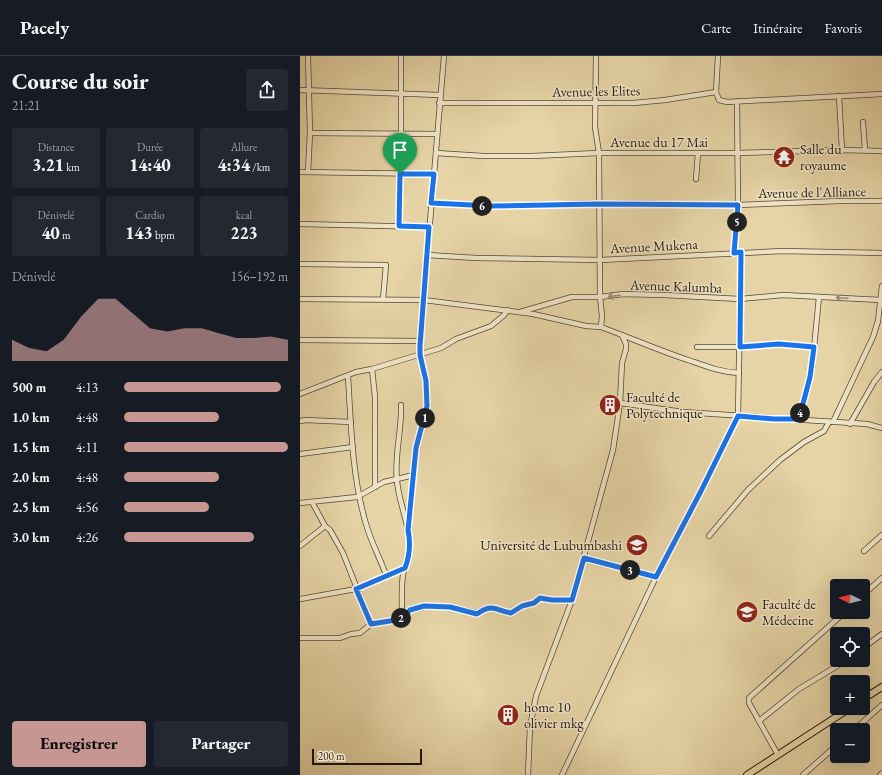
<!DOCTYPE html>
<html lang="fr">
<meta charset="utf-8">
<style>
:root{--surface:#171b24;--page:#242831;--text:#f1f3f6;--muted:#9ea1a6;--line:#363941;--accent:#c59692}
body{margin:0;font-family:"EB Garamond",serif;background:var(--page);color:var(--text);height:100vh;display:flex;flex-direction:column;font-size:15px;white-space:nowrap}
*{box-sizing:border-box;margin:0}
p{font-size:13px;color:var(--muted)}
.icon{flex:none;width:22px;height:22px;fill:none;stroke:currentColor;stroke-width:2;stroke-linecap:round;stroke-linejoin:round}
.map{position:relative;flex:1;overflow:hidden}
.panel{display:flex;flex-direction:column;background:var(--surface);width:300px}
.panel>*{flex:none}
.needle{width:26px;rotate:276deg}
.buttons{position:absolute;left:530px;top:523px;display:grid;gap:8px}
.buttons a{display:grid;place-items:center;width:40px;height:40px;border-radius:4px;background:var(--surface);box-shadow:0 4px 16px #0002;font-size:20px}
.scale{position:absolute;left:12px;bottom:10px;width:110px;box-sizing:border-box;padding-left:4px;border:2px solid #25190f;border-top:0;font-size:11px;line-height:14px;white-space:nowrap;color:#25190f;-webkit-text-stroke:3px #efe3c5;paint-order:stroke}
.pin{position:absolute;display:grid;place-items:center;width:34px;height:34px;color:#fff;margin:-41px -17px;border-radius:50% 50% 50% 0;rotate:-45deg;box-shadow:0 0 4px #0007}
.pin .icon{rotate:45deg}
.km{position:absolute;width:20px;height:20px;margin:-10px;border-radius:50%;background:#222;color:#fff;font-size:11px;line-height:20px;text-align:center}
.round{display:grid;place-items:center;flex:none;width:42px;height:42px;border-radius:4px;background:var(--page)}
.headline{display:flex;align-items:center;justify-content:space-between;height:68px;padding:0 12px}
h1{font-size:22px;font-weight:800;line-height:30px}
.metrics{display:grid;grid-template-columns:repeat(3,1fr);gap:6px;height:68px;padding:4px 12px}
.metrics div{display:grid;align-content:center;border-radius:4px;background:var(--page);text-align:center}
.metrics b{font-size:17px;font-weight:800}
.metrics small{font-size:11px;font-weight:400}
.metrics p{font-size:11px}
.chart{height:112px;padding:8px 12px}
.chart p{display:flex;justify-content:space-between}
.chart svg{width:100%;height:72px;margin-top:4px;fill:var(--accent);opacity:.7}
.primary-button{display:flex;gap:8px;margin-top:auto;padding:8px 12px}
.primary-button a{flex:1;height:46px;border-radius:4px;background:var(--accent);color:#111;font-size:16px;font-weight:800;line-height:46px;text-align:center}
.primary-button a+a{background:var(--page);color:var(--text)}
ul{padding:0 12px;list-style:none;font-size:13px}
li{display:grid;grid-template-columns:64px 48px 1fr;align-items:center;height:30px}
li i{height:10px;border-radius:5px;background:var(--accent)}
header{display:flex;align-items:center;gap:24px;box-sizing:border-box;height:56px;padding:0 20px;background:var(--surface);border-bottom:1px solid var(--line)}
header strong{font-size:19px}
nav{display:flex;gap:22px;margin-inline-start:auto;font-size:14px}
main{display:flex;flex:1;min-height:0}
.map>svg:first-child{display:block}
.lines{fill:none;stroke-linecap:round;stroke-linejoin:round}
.minor-casing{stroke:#554835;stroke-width:6}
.major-casing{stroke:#25190f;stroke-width:8}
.minor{stroke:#efe3c5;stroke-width:4.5}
.major{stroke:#e6d4a6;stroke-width:6}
.oneway{stroke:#948873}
.route-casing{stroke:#fff;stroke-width:8}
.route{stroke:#1a73e8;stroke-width:5}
.labels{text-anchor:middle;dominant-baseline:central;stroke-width:3;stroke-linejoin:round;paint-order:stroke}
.street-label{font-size:14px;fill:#25190f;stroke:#efe3c5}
.poi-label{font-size:14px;fill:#25190f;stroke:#efe3c5;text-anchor:start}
</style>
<header>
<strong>Pacely</strong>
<nav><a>Carte</a><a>Itinéraire</a><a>Favoris</a></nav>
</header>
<main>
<section class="panel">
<div class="headline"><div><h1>Course du soir</h1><p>21:21</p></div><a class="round"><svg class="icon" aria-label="share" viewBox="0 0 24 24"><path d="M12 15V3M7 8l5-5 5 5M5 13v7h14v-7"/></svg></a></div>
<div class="metrics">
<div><p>Distance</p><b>3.21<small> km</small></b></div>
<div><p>Durée</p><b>14:40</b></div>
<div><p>Allure</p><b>4:34<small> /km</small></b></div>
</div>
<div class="metrics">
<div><p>Dénivelé</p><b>40<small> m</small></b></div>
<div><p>Cardio</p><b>143<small> bpm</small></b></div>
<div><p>kcal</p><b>223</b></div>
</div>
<div class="chart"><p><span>Dénivelé</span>156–192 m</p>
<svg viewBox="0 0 160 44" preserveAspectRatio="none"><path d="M0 44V31L10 36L20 38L30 31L40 17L50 6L60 6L70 15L80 24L90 26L100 24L110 24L120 27L130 30L140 30L150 29L160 31V44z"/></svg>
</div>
<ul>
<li><b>500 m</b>4:13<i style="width:96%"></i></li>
<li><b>1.0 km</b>4:48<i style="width:58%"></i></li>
<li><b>1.5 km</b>4:11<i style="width:100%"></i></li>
<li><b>2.0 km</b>4:48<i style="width:58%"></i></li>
<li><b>2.5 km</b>4:56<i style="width:52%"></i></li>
<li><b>3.0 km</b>4:26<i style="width:79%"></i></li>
</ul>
<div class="primary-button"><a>Enregistrer</a><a>Partager</a></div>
</section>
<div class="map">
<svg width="582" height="719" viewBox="0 0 582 719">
<rect width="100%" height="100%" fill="#e6d4a6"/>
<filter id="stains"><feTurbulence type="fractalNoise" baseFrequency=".005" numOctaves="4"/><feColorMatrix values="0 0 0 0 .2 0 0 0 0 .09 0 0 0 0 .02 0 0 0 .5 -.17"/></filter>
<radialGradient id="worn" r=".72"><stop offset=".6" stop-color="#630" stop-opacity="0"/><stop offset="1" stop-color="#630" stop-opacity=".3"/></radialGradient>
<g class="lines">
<g class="minor-casing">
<g id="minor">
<polyline points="8,0 10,77 8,116"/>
<path d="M296,0L295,71L299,97L300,241L302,260L301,271C331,282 360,295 391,305C408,311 421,316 439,317"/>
<polyline points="0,34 140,39"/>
<polyline points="416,36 419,44 427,46 582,38"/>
<polyline points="539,40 542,94"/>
<polyline points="139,47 334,47 365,44 416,36 418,0"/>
<polyline points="563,66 565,94"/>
<polyline points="10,77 137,78"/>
<polyline points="136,97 183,100 232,100 299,97 437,97 542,94 582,95"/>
<polyline points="0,116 134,118"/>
<polyline points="396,123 398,97"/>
<polyline points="131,147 193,150 299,147 438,149 540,145 582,145"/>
<polyline points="0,168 129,171"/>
<polyline points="99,170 101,78 101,0"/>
<polyline points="434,197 438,149 437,45"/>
<polyline points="127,199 176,202 300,204 483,195 582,197"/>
<polyline points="0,208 86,209 83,243"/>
<polyline points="0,243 124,244 233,258 286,270 301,271"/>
<polyline points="220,256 272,241 300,241 323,238 364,239 440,243 483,239 581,244"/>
<polyline points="0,284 120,285"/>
<polyline points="397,291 440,291 479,288 514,291"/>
<polyline points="72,313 75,341 75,431"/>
<path d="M48,320C51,369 52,421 66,468C71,486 80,502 86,519"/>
<polyline points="0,338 56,316 72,313 141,292 156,283 191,270 203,260 208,254"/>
<polyline points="320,347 383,356 567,368 582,372"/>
<path d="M101,349C102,374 94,400 97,425C99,448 110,469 110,492C110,501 105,509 103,519C101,533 102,547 102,562"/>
<polyline points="499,363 512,313 519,241"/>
<polyline points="0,365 6,364 51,366"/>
<polyline points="533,366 573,281 578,265 582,230"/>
<polyline points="550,368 574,326 582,316"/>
<polyline points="0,398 53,391"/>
<polyline points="12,446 25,470 30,474 43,497 71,568"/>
<polyline points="0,447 57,441 84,426 114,419"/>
<polyline points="107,474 116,392 127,350 126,325 120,299 120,285 144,0"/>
<polyline points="409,480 448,434 480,404 504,386 524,375 529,366"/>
<polyline points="0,490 25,470"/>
<polyline points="564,495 582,479"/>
<polyline points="284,502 356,521"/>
<polyline points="563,539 582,522"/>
<polyline points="0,543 56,533 105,512"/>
<path d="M0,582H40L51,578L60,577L71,568L96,564L102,562L110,554L124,551H150L177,557C193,547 195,554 211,557L223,550L234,547L240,542L252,544H272"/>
<polyline points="563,592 582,578"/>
<polyline points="459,665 499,633 547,604"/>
<polyline points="554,674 582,649"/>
<polyline points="478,699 449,647 449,642 545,556"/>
<polyline points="228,719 230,671 236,640 272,544 313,394 320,347 322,307 326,293 326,288 322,279"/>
<polyline points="262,719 356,521 401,435 438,360 441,197"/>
<polyline points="503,719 537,689"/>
<polyline points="580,719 582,717"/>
</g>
</g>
<g class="major-casing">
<g id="major">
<polyline points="563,643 582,631"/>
<polyline points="447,719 550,652"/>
</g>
</g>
<use href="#minor" class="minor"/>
<use href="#major" class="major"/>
</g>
<defs><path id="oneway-shaft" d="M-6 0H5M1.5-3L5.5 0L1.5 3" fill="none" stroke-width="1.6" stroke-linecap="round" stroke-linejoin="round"/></defs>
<g class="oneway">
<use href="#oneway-shaft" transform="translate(314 240) rotate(173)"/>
<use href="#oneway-shaft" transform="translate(542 242) rotate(-177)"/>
</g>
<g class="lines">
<g class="route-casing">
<path id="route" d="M100,118H134L131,147L193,150L299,148L438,149L434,197L441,196L440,291L479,288L514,291L510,321L499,363H474L438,360L401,435L356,521L284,502L272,544H252L240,542L234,547L222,550L211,557C195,554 193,547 177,558L150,551L124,550L110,554L102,562L96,564L71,568L56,533L105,512C110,499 111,488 108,474L116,392L127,350L126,325L120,299V290L129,171L99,170Z"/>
</g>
<use href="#route" class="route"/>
</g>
<defs>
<g id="temple-disc" transform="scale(1.15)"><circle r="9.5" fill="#8f2418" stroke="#efe3c5"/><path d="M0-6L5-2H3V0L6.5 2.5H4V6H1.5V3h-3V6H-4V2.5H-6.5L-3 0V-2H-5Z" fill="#fff"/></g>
<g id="building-disc" transform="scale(1.15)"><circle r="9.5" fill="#8f2418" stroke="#efe3c5"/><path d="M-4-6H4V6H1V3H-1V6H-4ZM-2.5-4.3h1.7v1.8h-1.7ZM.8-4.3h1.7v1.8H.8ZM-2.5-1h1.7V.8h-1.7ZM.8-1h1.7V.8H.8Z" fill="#fff"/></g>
<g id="university-disc" transform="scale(1.15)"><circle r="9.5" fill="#8f2418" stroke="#efe3c5"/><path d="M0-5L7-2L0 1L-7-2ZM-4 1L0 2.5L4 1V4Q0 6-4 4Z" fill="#fff"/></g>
</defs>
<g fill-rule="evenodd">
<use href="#temple-disc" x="484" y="101"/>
<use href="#building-disc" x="310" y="349"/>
<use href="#university-disc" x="337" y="489"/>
<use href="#university-disc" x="447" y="556"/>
<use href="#building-disc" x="208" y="659"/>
</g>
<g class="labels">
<g class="street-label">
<text transform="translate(296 35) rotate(-1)">Avenue les Elites</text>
<text x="359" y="86">Avenue du 17 Mai</text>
<text transform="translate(512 136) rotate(-1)">Avenue de l'Alliance</text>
<text transform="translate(354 190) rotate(-3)">Avenue Mukena</text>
<text transform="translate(376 230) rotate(2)">Avenue Kalumba</text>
</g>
<g class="poi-label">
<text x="500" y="93">Salle du<tspan x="500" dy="16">royaume</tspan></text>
<text x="326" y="341">Faculté de<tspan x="326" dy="16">Polytechnique</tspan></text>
<text x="322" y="489" text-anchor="end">Université de Lubumbashi</text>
<text x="462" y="548">Faculté de<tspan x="462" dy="16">Médecine</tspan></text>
<text x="224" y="651">home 10<tspan x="224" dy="16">olivier mkg</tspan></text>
</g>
</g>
<rect width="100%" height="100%" filter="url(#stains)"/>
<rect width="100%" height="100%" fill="url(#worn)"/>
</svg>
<div class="buttons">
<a><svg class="needle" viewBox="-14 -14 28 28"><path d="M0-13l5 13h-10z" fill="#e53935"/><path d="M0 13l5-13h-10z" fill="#9ea1a6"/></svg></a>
<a><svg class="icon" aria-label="locate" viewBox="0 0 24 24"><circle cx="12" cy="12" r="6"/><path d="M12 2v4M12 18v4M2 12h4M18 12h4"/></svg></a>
<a>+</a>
<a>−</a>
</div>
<div class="scale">200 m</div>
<div class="pin" style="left:100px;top:118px;background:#1e9e55"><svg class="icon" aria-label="arrive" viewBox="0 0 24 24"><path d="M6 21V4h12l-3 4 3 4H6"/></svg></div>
<b class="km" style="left:125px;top:362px">1</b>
<b class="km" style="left:101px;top:562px">2</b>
<b class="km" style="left:330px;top:514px">3</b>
<b class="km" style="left:500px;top:357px">4</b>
<b class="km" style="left:437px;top:166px">5</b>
<b class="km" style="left:182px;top:150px">6</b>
</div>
</main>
